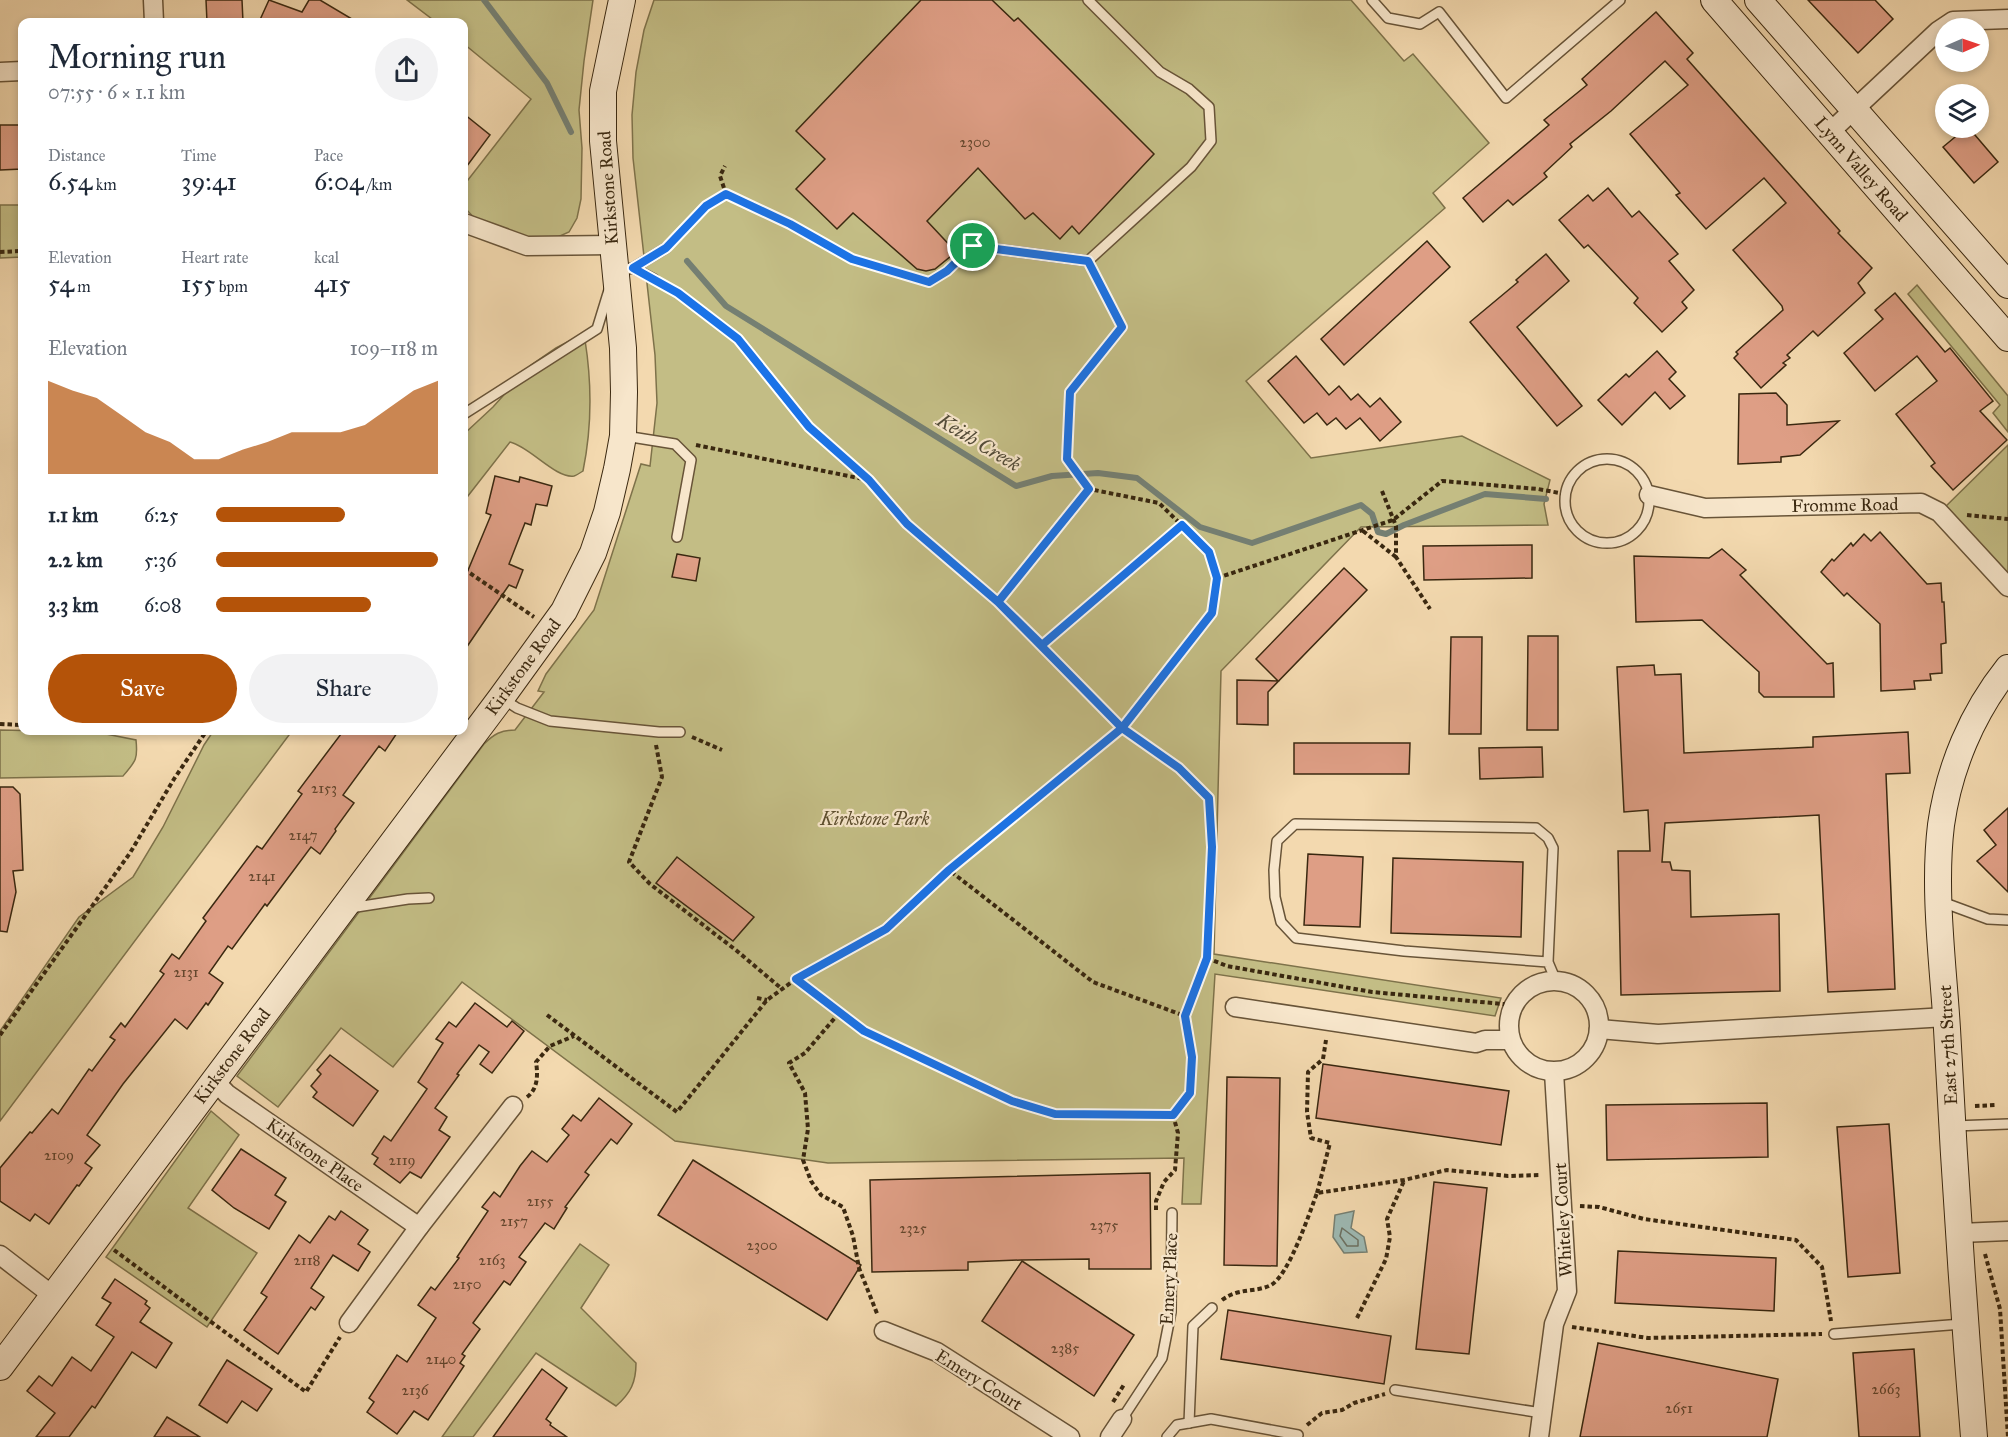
<!DOCTYPE html>
<meta charset="utf-8">
<style>
:root{--surface:#fff;--page:#f2f2f3;--text:#1f2937;--muted:#747a83;--accent:#b45309}
body{margin:0;font-family:"IM FELL Great Primer",serif;background:var(--page);color:var(--text);height:100vh;display:flex;flex-direction:column;font-size:22px;white-space:nowrap}
*{box-sizing:border-box;margin:0}
p{font-size:20px;color:var(--muted)}
.icon{flex:none;width:33px;height:33px;fill:none;stroke:currentColor;stroke-width:2;stroke-linecap:round;stroke-linejoin:round}
.map{position:relative;flex:1;overflow:hidden}
.sheet{position:absolute;left:18px;top:18px;width:450px;height:717px;display:flex;flex-direction:column;background:var(--surface);border-radius:12px;box-shadow:0 3px 9px #0003}
.sheet>*{flex:none}
.needle{width:39px;rotate:88deg}
.buttons{position:absolute;left:1935px;top:18px;display:grid;gap:12px}
.buttons a{display:grid;place-items:center;width:54px;height:54px;border-radius:50%;background:var(--surface);box-shadow:0 3px 9px #0003;font-size:30px}
.pin{position:absolute;display:grid;place-items:center;width:51px;height:51px;color:#fff;margin:-26px;border:3px solid #fff;border-radius:50%;box-shadow:0 2px 6px #0007}
.round{display:grid;place-items:center;flex:none;width:63px;height:63px;border-radius:32px;background:var(--page)}
.head{display:flex;align-items:center;justify-content:space-between;height:102px;padding:0 30px}
h1{font-size:33px;font-weight:600;line-height:45px}
.figures{display:grid;grid-template-columns:repeat(3,1fr);gap:9px;height:102px;padding:6px 30px}
.figures div{display:grid;align-content:center}
.figures b{font-size:26px;font-weight:600}
.figures small{font-size:16px;font-weight:400}
.figures p{font-size:16px}
.chart{height:168px;padding:12px 30px}
.chart p{display:flex;justify-content:space-between}
.chart svg{width:100%;height:108px;margin-top:6px;fill:var(--accent);opacity:.7}
.cta{display:flex;gap:12px;margin-top:auto;padding:12px 30px}
.cta a{flex:1;height:69px;border-radius:36px;background:var(--accent);color:#fff;font-size:24px;font-weight:600;line-height:69px;text-align:center}
.cta a+a{background:var(--page);color:var(--text)}
ul{padding:0 30px;list-style:none;font-size:20px}
li{display:grid;grid-template-columns:96px 72px 1fr;align-items:center;height:45px}
li i{height:15px;border-radius:8px;background:var(--accent)}
.map>svg:first-child{display:block}
.green{fill:#c3bd85;stroke:#7e724a;stroke-width:1.5}
.water{fill:#9db9b3;stroke:#757f72;stroke-width:1.5}
.lines{fill:none;stroke-linecap:round;stroke-linejoin:round}
.shore{stroke:#6c7062;stroke-width:1.5}
.stream{stroke:#757f72;stroke-width:6}
.building{fill:#de9e85;stroke:#3a2810;stroke-width:1.5}
.lane-casing{stroke:#685438;stroke-width:12}
.street-casing{stroke:#685438;stroke-width:21}
.secondary-casing{stroke:#3a2810;stroke-width:28}
.path{stroke:#3a2810;stroke-width:4;stroke-dasharray:4.5 3;stroke-linecap:butt}
.lane{stroke:#f7e6cb;stroke-width:9}
.street{stroke:#f7e6cb;stroke-width:18}
.secondary{stroke:#f7e6cb;stroke-width:26}
.route-casing{stroke:#fff;stroke-width:12}
.route{stroke:#1a73e8;stroke-width:8}
.labels{text-anchor:middle;dominant-baseline:central;stroke-width:4.5;stroke-linejoin:round;paint-order:stroke}
.number-label{font-size:15px;fill:#63462d}
.street-label{font-size:18px;fill:#3a2810;stroke:#f7e6cb}
.park-label{font-size:18px;font-style:italic;fill:#5c4d2d;stroke:#f7e6cb}
.water-label{font-size:20px;font-style:italic;fill:#534c39;stroke:#f7e6cb}
</style>
<div class="map">
<svg width="2008" height="1437" viewBox="0 0 2008 1437">
<rect width="100%" height="100%" fill="#f3d9af"/>
<filter id="stains"><feTurbulence type="fractalNoise" baseFrequency=".00333" numOctaves="4"/><feColorMatrix values="0 0 0 0 .2 0 0 0 0 .09 0 0 0 0 .02 0 0 0 .5 -.17"/></filter>
<radialGradient id="worn" r=".72"><stop offset=".6" stop-color="#630" stop-opacity="0"/><stop offset="1" stop-color="#630" stop-opacity=".3"/></radialGradient>
<g class="green">
<polygon points="407,0 593,0 584,61 579,110 582,148 581,199 577,218 569,232 551,240 524,245 479,223 464,207 464,185 531,99 464,44 464,22 436,22"/>
<path d="M654,0H1351L1404,61L1413,54L1489,143L1433,193L1445,208L1246,381L1311,458L1462,436L1550,480L1544,504L1548,525L1361,527L1221,671L1214,954L1501,998L1495,1016L1215,974L1201,1204H1182L1184,1158L828,1163L675,1141L462,982L393,1067L341,1028L278,1107L237,1076L484,744C494,734 501,730 515,730L544,692L538,691L546,674L594,610L641,464L650,466L657,403L655,355L633,158L632,115L636,72L644,30Z"/>
<polygon points="0,205 22,205 22,257 0,258"/>
<polygon points="1917,285 2008,396 2008,432 1993,413 2000,405 1908,294"/>
<path d="M573,339L585,340C592,384 592,427 583,471C580,473 577,475 574,476C556,479 529,446 510,442L464,501V434L493,407L531,365L556,348Z"/>
<polygon points="2008,445 2008,596 1937,515"/>
<path d="M0,730L96,732L136,740C138,759 136,761 123,776L0,778Z"/>
<polygon points="214,730 292,731 0,1121 0,1031 79,917 133,877 163,827 204,745"/>
<polygon points="211,1111 239,1135 188,1208 257,1253 207,1327 106,1257"/>
<path d="M580,1244L609,1265L581,1308L636,1363C636,1382 631,1393 616,1406L536,1353L473,1437H442Z"/>
</g>
<polygon class="water" points="1354,1211 1351,1228 1364,1237 1367,1252 1344,1253 1333,1237 1335,1215"/>
<g class="lines">
<polygon class="shore" points="1342,1228 1358,1240 1358,1246 1347,1246 1340,1236"/>
<g class="stream">
<polyline points="484,0 547,83 571,132"/>
<polyline points="687,261 726,306 1016,486 1052,476 1098,473 1137,478 1200,527 1252,543 1361,505 1372,514 1378,532 1386,534 1404,525 1485,494 1546,499"/>
</g>
</g>
<g class="building">
<polygon points="206,0 242,0 243,22 207,22"/>
<polygon points="269,0 302,12 309,0 320,0 357,22 259,22"/>
<polygon points="921,0 992,0 1014,21 1018,18 1154,154 1079,234 1072,226 1060,239 1033,213 1025,219 978,168 927,221 956,252 935,269 926,271 917,269 853,213 837,229 796,189 825,159 796,131"/>
<polygon points="1808,0 1875,0 1893,19 1858,53"/>
<polygon points="1656,12 1693,53 1687,59 1840,231 1838,233 1872,268 1858,283 1865,293 1818,336 1813,331 1787,355 1790,358 1783,363 1786,365 1761,388 1734,358 1738,354 1736,352 1783,310 1782,306 1733,250 1786,203 1764,178 1706,229 1676,195 1680,193 1630,134 1688,85 1665,61 1611,111 1570,144 1572,147 1544,173 1547,177 1513,205 1508,200 1483,222 1463,198 1549,125 1544,120 1587,85 1582,79"/>
<polygon points="464,114 490,135 464,170"/>
<polygon points="0,125 22,125 22,169 0,170"/>
<polygon points="1966,128 1969,128 1998,162 1974,183 1943,147"/>
<polygon points="1608,188 1632,217 1639,211 1678,254 1669,261 1694,290 1682,302 1687,308 1662,332 1634,303 1638,298 1588,245 1584,248 1559,220 1588,195 1593,201"/>
<polygon points="1427,241 1450,267 1344,365 1321,339"/>
<polygon points="1546,254 1569,281 1517,327 1582,406 1557,426 1470,322 1518,282 1516,280"/>
<polygon points="1895,293 1945,352 1950,348 1993,401 1980,411 2007,440 1953,490 1931,466 1935,463 1896,414 1937,381 1917,356 1875,391 1844,353 1883,319 1875,310"/>
<polygon points="1657,351 1676,372 1669,379 1685,396 1670,409 1655,392 1622,425 1598,400 1626,374 1629,377"/>
<polygon points="1296,356 1329,395 1339,386 1351,400 1358,394 1370,407 1380,398 1401,422 1380,441 1360,418 1346,429 1336,418 1327,425 1317,413 1304,423 1268,381"/>
<polygon points="1776,393 1787,405 1787,425 1839,421 1800,455 1781,457 1781,462 1738,464 1739,394"/>
<polygon points="495,476 519,482 520,477 552,486 547,506 536,504 531,525 525,523 509,564 523,570 516,588 509,585 464,651 464,580 491,515 486,513"/>
<polygon points="1880,532 1927,584 1941,583 1942,602 1944,602 1946,643 1941,644 1942,673 1930,674 1931,680 1914,681 1915,689 1881,691 1880,624 1847,593 1844,596 1821,572 1832,559 1834,561 1851,543 1853,546 1864,534 1871,541"/>
<polygon points="1532,545 1532,578 1424,580 1423,546"/>
<polygon points="1722,549 1746,570 1740,575 1827,664 1833,663 1834,697 1764,697 1759,692 1759,672 1702,620 1636,622 1634,556 1709,558"/>
<polygon points="677,554 700,558 696,581 672,577"/>
<polygon points="1344,568 1367,590 1268,692 1268,725 1237,724 1237,680 1278,681 1256,659"/>
<polygon points="1528,636 1558,636 1558,730 1527,730"/>
<polygon points="1451,637 1482,637 1481,734 1449,734"/>
<polygon points="1654,665 1655,675 1681,674 1684,753 1813,747 1813,737 1908,732 1910,773 1886,774 1895,989 1828,992 1819,815 1665,823 1662,862 1670,862 1672,870 1690,871 1691,917 1779,914 1780,991 1621,995 1618,851 1650,851 1648,810 1624,812 1617,667"/>
<polygon points="344,730 399,730 385,751 379,746 343,795 354,803 335,829 336,831 320,854 311,847 267,906 265,904 232,949 228,946 209,973 223,983 208,1005 206,1003 187,1029 175,1019 123,1084 87,1135 100,1145 85,1163 92,1168 79,1186 77,1185 49,1224 35,1214 30,1221 0,1201 0,1168 30,1132 32,1133 52,1109 58,1114 89,1069 92,1071 115,1040 110,1037 121,1023 125,1027 164,974 160,971 172,954 179,959 206,921 203,918 257,846 262,849 302,794 298,791"/>
<polygon points="1294,743 1410,743 1409,774 1294,774"/>
<polygon points="1542,747 1543,777 1480,779 1479,748"/>
<polygon points="0,787 13,787 20,794 23,870 13,871 16,892 7,932 0,931"/>
<polygon points="2008,808 2008,892 1977,861 1996,845 1984,830"/>
<polygon points="1308,854 1363,857 1360,927 1304,925"/>
<polygon points="677,857 754,917 733,941 656,883"/>
<polygon points="1393,858 1523,862 1521,937 1391,933"/>
<polygon points="475,1003 507,1027 512,1021 524,1031 492,1073 480,1064 489,1052 479,1045 457,1074 459,1075 435,1108 447,1117 439,1130 450,1137 421,1178 410,1172 400,1183 374,1164 378,1158 372,1154 384,1136 391,1141 427,1089 418,1082 443,1043 436,1039 449,1022 456,1027"/>
<polygon points="330,1055 378,1091 353,1126 313,1097 317,1092 311,1086 321,1074 317,1070"/>
<polygon points="1323,1064 1509,1091 1501,1145 1316,1118"/>
<polygon points="1227,1077 1280,1078 1277,1266 1224,1265"/>
<polygon points="599,1098 632,1124 617,1144 611,1139 585,1172 589,1175 565,1207 567,1208 554,1229 545,1223 519,1257 526,1262 510,1285 504,1281 473,1323 480,1329 462,1354 465,1356 460,1363 464,1366 428,1420 414,1411 397,1434 367,1412 374,1402 369,1398 397,1355 407,1362 436,1318 418,1305 431,1287 435,1290 459,1258 457,1257 488,1211 482,1207 494,1192 500,1197 520,1166 532,1151 547,1162 569,1135 562,1129 573,1115 581,1121"/>
<polygon points="1767,1103 1768,1157 1607,1160 1606,1105"/>
<polygon points="1889,1124 1900,1273 1848,1277 1837,1127"/>
<polygon points="241,1149 286,1178 275,1195 286,1202 269,1229 234,1208 212,1190"/>
<polygon points="693,1160 861,1265 827,1320 658,1215"/>
<polygon points="1150,1173 1151,1269 1089,1269 1089,1259 1021,1260 968,1262 968,1270 872,1272 870,1180"/>
<polygon points="1434,1182 1487,1188 1469,1354 1416,1349"/>
<polygon points="341,1211 368,1230 358,1244 370,1252 358,1271 333,1255 311,1288 324,1297 315,1310 311,1307 278,1354 244,1330 267,1297 261,1293 299,1235 310,1243 329,1216 335,1220"/>
<polygon points="1618,1251 1776,1258 1774,1311 1615,1303"/>
<polygon points="1022,1261 1134,1335 1094,1396 982,1321"/>
<polygon points="115,1279 147,1301 145,1304 150,1308 140,1322 172,1343 156,1368 132,1352 95,1408 92,1406 69,1437 36,1437 55,1413 27,1391 39,1376 52,1386 72,1357 91,1371 114,1337 96,1325 111,1303 102,1298"/>
<polygon points="1228,1310 1391,1336 1384,1384 1221,1359"/>
<polygon points="1598,1343 1778,1379 1767,1437 1580,1437"/>
<polygon points="1914,1349 1920,1437 1859,1437 1853,1353"/>
<polygon points="227,1360 272,1389 257,1411 242,1401 227,1423 199,1405"/>
<polygon points="542,1369 567,1388 546,1419 551,1423 550,1425 567,1437 493,1437"/>
<polygon points="167,1417 200,1437 154,1437"/>
</g>
<g class="lines">
<g class="lane-casing">
<g id="lane">
<polyline points="1372,0 1388,18 1420,24 1439,12 1506,98 1620,0"/>
<polyline points="973,246 1088,261 1191,167 1211,141 1209,107 1189,89 1160,72 1088,0"/>
<polyline points="633,268 666,248"/>
<polyline points="618,271 633,268 654,279"/>
<polyline points="464,414 597,329 609,290"/>
<polyline points="625,436 675,444 691,460 677,537"/>
<circle cx="1607" cy="501" r="42"/>
<polyline points="503,699 517,708 550,721 659,732 680,732"/>
<polyline points="1942,902 1988,919 2008,920"/>
<polyline points="350,908 408,899 429,898"/>
<polyline points="1548,962 1404,951 1296,938 1281,922 1275,897 1274,870 1277,841 1295,824 1536,828 1548,838 1553,848 1548,962 1556,981"/>
<polyline points="1954,1126 2008,1124"/>
<polyline points="1834,1334 1962,1324"/>
<polyline points="1395,1390 1542,1413"/>
<polyline points="1122,1419 1162,1358 1171,1312 1172,1213"/>
<polyline points="1189,1423 1193,1326 1212,1308"/>
<polyline points="1167,1437 1177,1425 1211,1419 1298,1435"/>
</g>
</g>
<g class="street-casing">
<g id="street">
<polyline points="153,0 154,22"/>
<polyline points="0,72 22,71"/>
<polyline points="1830,132 1938,31 1953,21 2008,19"/>
<polyline points="464,223 527,246 612,245"/>
<polyline points="1649,495 1705,508 1921,503 1939,512 2008,587"/>
<circle cx="1554" cy="1026" r="45"/>
<polyline points="1235,1007 1476,1043 1485,1040 1510,1040"/>
<polyline points="1599,1029 1658,1034 1946,1017"/>
<polyline points="214,1080 227,1094 419,1227"/>
<polyline points="1960,1233 2008,1231"/>
<polyline points="0,1255 52,1295"/>
<polyline points="349,1323 419,1227 513,1106"/>
<polyline points="884,1331 937,1352 1070,1437"/>
<polyline points="1110,1437 1122,1419"/>
<polyline points="1539,1437 1554,1324 1567,1291 1554,1072"/>
</g>
</g>
<g class="secondary-casing">
<g id="secondary">
<polyline points="1714,0 2008,338"/>
<polyline points="1758,0 2008,285"/>
<polyline points="0,1367 501,698 564,611 593,553 607,512 617,469 623,436 624,392 623,348 603,141 603,91 622,0"/>
<path d="M1974,1437C1963,1301 1954,1165 1947,1029C1943,964 1933,890 1941,825C1949,768 1972,713 2008,668"/>
</g>
</g>
<g class="path">
<polyline points="726,194 790,224 852,259 929,282 947,271 964,255"/>
<polyline points="675,239 707,206 726,194 720,176 725,166"/>
<polyline points="0,252 22,251"/>
<polyline points="665,286 738,339 809,427 869,480 907,524 998,602 1122,728 1179,768 1209,798 1212,847 1207,958 1185,1016 1192,1057 1189,1093 1173,1115"/>
<polyline points="696,445 868,480"/>
<polyline points="1382,491 1396,526 1396,557 1430,609"/>
<polyline points="1967,515 2008,519"/>
<polyline points="1363,531 1396,557"/>
<polyline points="464,569 534,617"/>
<polyline points="1217,578 1393,520 1442,481 1538,489 1565,494"/>
<polyline points="998,602 1089,489"/>
<polyline points="1042,645 1182,525"/>
<polyline points="0,724 22,725"/>
<polyline points="96,730 133,733 166,730"/>
<polyline points="692,737 722,750"/>
<polyline points="656,745 662,777 629,862 650,884 737,951 782,989"/>
<polyline points="951,874 949,870 1093,982 1185,1016"/>
<polyline points="1207,958 1227,966 1372,992 1514,1005"/>
<polyline points="796,979 864,1031 1012,1101 1055,1114 1173,1115"/>
<polyline points="757,998 767,1000"/>
<polyline points="839,1013 805,1053 789,1063 805,1093 808,1129 803,1160 811,1181 821,1195 843,1207 853,1236 859,1268 878,1316"/>
<polyline points="547,1015 677,1112 767,1000 796,979 886,929 949,870 1122,728 1212,613 1217,578 1209,552 1159,503 1089,489 1067,458 1070,392 1122,327 1095,274"/>
<polyline points="0,1035 130,853 174,779 207,730"/>
<path d="M527,1097C538,1089 538,1075 536,1062L550,1046L574,1036"/>
<polyline points="1975,1106 1997,1105"/>
<polyline points="1317,1193 1330,1143 1311,1138 1307,1112 1308,1072 1323,1059 1326,1040"/>
<polyline points="1580,1206 1599,1207 1644,1219 1796,1240 1822,1267 1831,1321"/>
<polyline points="1156,1210 1156,1201 1164,1182 1175,1170 1178,1133 1173,1115"/>
<polyline points="114,1250 306,1392 340,1337"/>
<polyline points="1985,1254 2000,1309 2008,1437"/>
<path d="M1222,1300C1240,1287 1255,1293 1271,1285C1289,1275 1309,1214 1317,1193L1404,1180L1447,1170L1508,1176L1541,1175"/>
<polyline points="1357,1318 1386,1259 1390,1237 1387,1219 1404,1181"/>
<polyline points="1572,1327 1648,1338 1822,1334"/>
<polyline points="1113,1402 1125,1383"/>
<polyline points="1307,1425 1322,1413 1342,1410 1354,1403 1385,1394"/>
</g>
<use href="#lane" class="lane"/>
<use href="#street" class="street"/>
<use href="#secondary" class="secondary"/>
</g>
<g class="lines">
<g class="route-casing">
<polyline id="route" points="973,246 1088,261 1122,327 1070,392 1067,459 1089,489 998,602 1122,728 949,870 886,929 796,979 864,1031 1012,1101 1055,1114 1173,1115 1190,1093 1192,1057 1185,1016 1207,958 1212,847 1209,798 1179,768 1122,728 1212,613 1217,578 1209,552 1182,525 1042,645 998,602 907,524 869,480 809,427 738,339 678,293 633,268 666,248 706,206 726,194 790,224 852,259 929,282 947,271 973,246"/>
</g>
<use href="#route" class="route"/>
</g>
<g class="labels">
<g class="number-label">
<text x="975" y="142">2300</text>
<text x="324" y="788">2153</text>
<text x="303" y="835">2147</text>
<text x="262" y="876">2141</text>
<text x="186" y="972">2131</text>
<text x="59" y="1155">2109</text>
<text x="402" y="1160">2119</text>
<text x="540" y="1201">2155</text>
<text x="514" y="1221">2157</text>
<text x="1104" y="1225">2375</text>
<text x="913" y="1228">2325</text>
<text x="762" y="1245">2300</text>
<text x="307" y="1260">2118</text>
<text x="492" y="1260">2163</text>
<text x="467" y="1284">2150</text>
<text x="1065" y="1348">2385</text>
<text x="441" y="1359">2140</text>
<text x="1886" y="1389">2663</text>
<text x="415" y="1390">2136</text>
<text x="1679" y="1408">2651</text>
</g>
<g class="street-label">
<text transform="translate(1861 169) rotate(49)">Lynn Valley Road</text>
<text transform="translate(608 188) rotate(-94)">Kirkstone Road</text>
<text transform="translate(1845 505) rotate(-1)">Fromme Road</text>
<text transform="translate(523 667) rotate(-54)">Kirkstone Road</text>
<text transform="translate(1948 1045) rotate(-93)">East 27th Street</text>
<text transform="translate(232 1056) rotate(-53)">Kirkstone Road</text>
<text transform="translate(315 1155) rotate(35)">Kirkstone Place</text>
<text transform="translate(1563 1220) rotate(-93)">Whiteley Court</text>
<text transform="translate(1169 1279) rotate(-87)">Emery Place</text>
<text transform="translate(979 1380) rotate(32)">Emery Court</text>
</g>
<g class="park-label">
<text x="875" y="819">Kirkstone Park</text>
</g>
<g class="water-label">
<text transform="translate(979 442) rotate(31)">Keith Creek</text>
</g>
</g>
<rect width="100%" height="100%" filter="url(#stains)"/>
<rect width="100%" height="100%" fill="url(#worn)"/>
</svg>
<div class="buttons">
<a><svg class="needle" viewBox="-14 -14 28 28"><path d="M0-13l5 13h-10z" fill="#e53935"/><path d="M0 13l5-13h-10z" fill="#747a83"/></svg></a>
<a><svg class="icon" aria-label="layers" viewBox="0 0 24 24"><path d="M12 4l9 5-9 5-9-5zM3 14l9 5 9-5"/></svg></a>
</div>
<div class="pin" style="left:973px;top:246px;background:#1e9e55"><svg class="icon" aria-label="arrive" viewBox="0 0 24 24"><path d="M6 21V4h12l-3 4 3 4H6"/></svg></div>
<section class="sheet">
<div class="head"><div><h1>Morning run</h1><p>07:55 · 6 × 1.1 km</p></div><a class="round"><svg class="icon" aria-label="share" viewBox="0 0 24 24"><path d="M12 15V3M7 8l5-5 5 5M5 13v7h14v-7"/></svg></a></div>
<div class="figures">
<div><p>Distance</p><b>6.54<small> km</small></b></div>
<div><p>Time</p><b>39:41</b></div>
<div><p>Pace</p><b>6:04<small> /km</small></b></div>
</div>
<div class="figures">
<div><p>Elevation</p><b>54<small> m</small></b></div>
<div><p>Heart rate</p><b>155<small> bpm</small></b></div>
<div><p>kcal</p><b>415</b></div>
</div>
<div class="chart"><p><span>Elevation</span>109–118 m</p>
<svg viewBox="0 0 160 44" preserveAspectRatio="none"><path d="M0 44V6L10 10L20 13L30 20L40 27L50 31L60 38L70 38L80 34L90 31L100 27L110 27L120 27L130 24L140 17L150 10L160 6V44z"/></svg>
</div>
<ul>
<li><b>1.1 km</b>6:25<i style="width:58%"></i></li>
<li><b>2.2 km</b>5:36<i style="width:100%"></i></li>
<li><b>3.3 km</b>6:08<i style="width:70%"></i></li>
</ul>
<div class="cta"><a>Save</a><a>Share</a></div>
</section>
</div>
